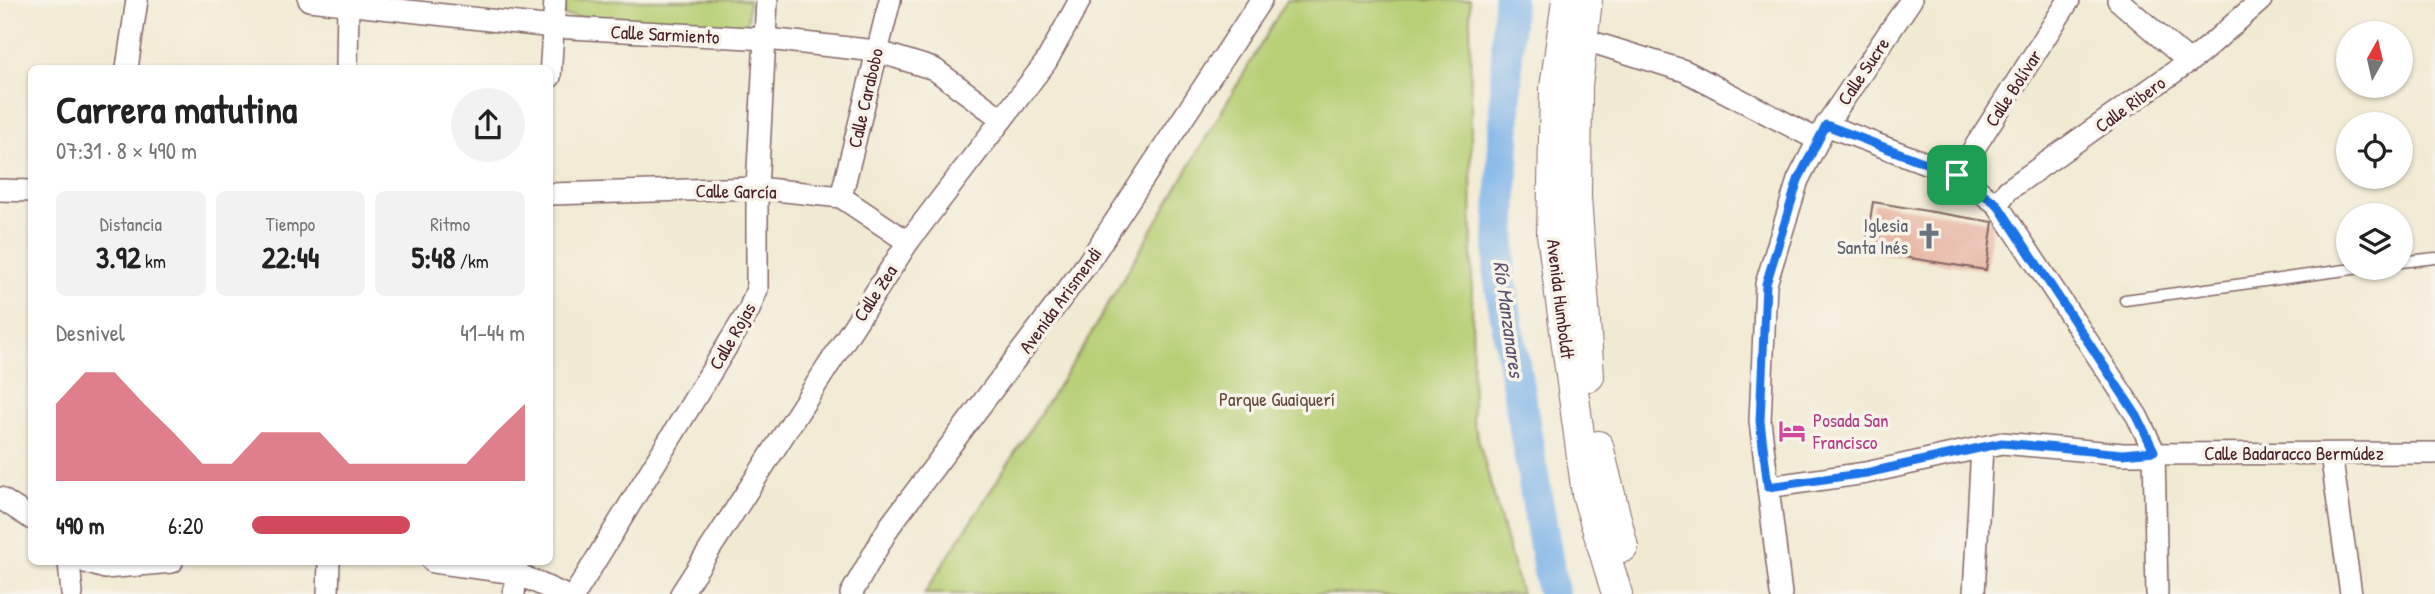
<!DOCTYPE html>
<html lang="es">
<meta charset="utf-8">
<style>
:root{--surface:#fff;--page:#f2f2f2;--text:#222;--muted:#767676;--accent:#d1495b}
body{margin:0;font-family:"Patrick Hand",sans-serif;background:var(--page);color:var(--text);height:100vh;display:flex;flex-direction:column;font-size:26px;white-space:nowrap}
*{box-sizing:border-box;margin:0}
p{font-size:23px;color:var(--muted)}
.icon{flex:none;width:38px;height:38px;fill:none;stroke:currentColor;stroke-width:2;stroke-linecap:round;stroke-linejoin:round}
.map{position:relative;flex:1;overflow:hidden}
.sheet{position:absolute;left:28px;top:65px;width:525px;height:500px;display:flex;flex-direction:column;background:var(--surface);border-radius:10px;box-shadow:0 2px 5px #0004}
.sheet>*{flex:none}
.needle{width:46px;rotate:8deg}
.fabs{position:absolute;left:2336px;top:21px;display:grid;gap:14px}
.fabs a{display:grid;place-items:center;width:77px;height:77px;border-radius:50%;background:var(--surface);box-shadow:0 2px 5px #0004;font-size:35px}
.pin{position:absolute;display:grid;place-items:center;width:60px;height:60px;color:#fff;margin:-30px;border-radius:14px;box-shadow:0 4px 10px #0006}
.round{display:grid;place-items:center;flex:none;width:74px;height:74px;border-radius:37px;background:var(--page)}
.head{display:flex;align-items:center;justify-content:space-between;height:119px;padding:0 28px}
h1{font-size:38px;font-weight:700;line-height:52px}
.stats{display:grid;grid-template-columns:repeat(3,1fr);gap:10px;height:119px;padding:7px 28px}
.stats div{display:grid;align-content:center;border-radius:10px;background:var(--page);text-align:center}
.stats b{font-size:30px;font-weight:700}
.stats small{font-size:19px;font-weight:400}
.stats p{font-size:19px}
.chart{height:196px;padding:14px 28px}
.chart p{display:flex;justify-content:space-between}
.chart svg{width:100%;height:126px;margin-top:7px;fill:var(--accent);opacity:.7}
ul{padding:0 28px;list-style:none;font-size:23px}
li{display:grid;grid-template-columns:112px 84px 1fr;align-items:center;height:52px}
li i{height:18px;border-radius:9px;background:var(--accent)}
.map>svg:first-child{display:block}
.green{fill:#b7cf74;stroke:#807750;stroke-width:2}
.lines{fill:none;stroke-linecap:round;stroke-linejoin:round}
.river{stroke:#7ab2ea;stroke-width:32}
.building{fill:#e6b19f}
.lane-casing{stroke:#846666;stroke-width:13}
.street-casing{stroke:#846666;stroke-width:24}
.secondary-casing{stroke:#846666;stroke-width:32}
.lane{stroke:#fff;stroke-width:10}
.street{stroke:#fff;stroke-width:21}
.secondary{stroke:#fff;stroke-width:30}
.route-casing{stroke:#fff;stroke-width:14}
.route{stroke:#1a73e8;stroke-width:9}
.labels{text-anchor:middle;dominant-baseline:central;stroke-width:7;stroke-linejoin:round;paint-order:stroke}
.street-label{font-size:19px;fill:#4a1f2b;stroke:#f7f3e8}
.worship-label{font-size:19px;fill:#5b616d;stroke:#f7f3e8;text-anchor:end}
.park-label{font-size:19px;fill:#654b3d;stroke:#f7f3e8}
.hotel-label{font-size:19px;fill:#b23c85;stroke:#f7f3e8;text-anchor:start}
.water-label{font-size:21px;font-style:italic;fill:#5b526e;stroke:#f7f3e8}
</style>
<div class="map">
<svg width="2435" height="594" viewBox="0 0 2435 594">
<rect width="100%" height="100%" fill="#f7f3e8"/>
<filter id="ink" filterUnits="userSpaceOnUse"><feTurbulence type="fractalNoise" baseFrequency=".0143" numOctaves="2"/><feDisplacementMap in="SourceGraphic" scale="14" xChannelSelector="R" yChannelSelector="G"/><feConvolveMatrix kernelMatrix="1 2 1 2 8 2 1 2 1" color-interpolation-filters="sRGB"/></filter>
<filter id="wash" filterUnits="userSpaceOnUse"><feTurbulence type="fractalNoise" baseFrequency=".00686" numOctaves="4" result="noise"/><feDisplacementMap in="SourceGraphic" scale="28" xChannelSelector="R" yChannelSelector="G"/><feGaussianBlur stdDeviation="1.57" result="paint"/><feColorMatrix in="noise" values="0 0 0 0 0 0 0 0 0 0 0 0 0 0 0 0 0 1.4 0 .05"/><feComposite in="paint" operator="in"/></filter>
<g filter="url(#wash)">
<rect width="100%" height="100%" fill="#f1ead3"/>
<g class="green">
<polygon points="565,0 749,0 747,27 564,16"/>
<polygon points="1287,0 1470,0 1473,420 1521,594 924,594 1083,347"/>
</g>
<g class="lines">
<polyline class="river" points="1509,0 1499,275 1553,594"/>
</g>
<g id="blocks">
<polygon class="building" points="1873,202 1993,222 1986,270 1865,251"/>
</g>
</g>
<g filter="url(#ink)">
<use href="#blocks" fill-opacity="0" stroke="#846666" stroke-width="2"/>
<g class="lines">
<g class="lane-casing">
<g id="lane">
<polyline points="2401,262 2435,258"/>
<polyline points="2125,300 2360,268"/>
</g>
</g>
<g class="street-casing">
<g id="street">
<polyline points="309,0 553,27 767,39 876,51 934,69 1002,119"/>
<polyline points="2118,0 2189,62"/>
<polyline points="1582,39 1685,71 1818,140"/>
<polyline points="127,68 137,0"/>
<polyline points="347,68 348,0"/>
<polyline points="550,77 555,0"/>
<polyline points="1826,125 1957,175 1997,204 2137,416 2154,451 2157,594"/>
<polyline points="1957,175 2069,0"/>
<polyline points="0,190 32,191"/>
<polyline points="550,194 757,188 841,197 908,242"/>
<polyline points="841,197 890,0"/>
<polyline points="1997,204 2008,190 2201,53 2261,0"/>
<polyline points="2331,454 2351,594"/>
<polyline points="1768,487 1866,473 2002,443 2123,454 2435,453"/>
<polyline points="0,498 32,519"/>
<polyline points="69,562 72,594"/>
<polyline points="85,562 105,568 172,562"/>
<polyline points="433,562 516,573 562,594"/>
<polyline points="328,594 329,562"/>
<polyline points="514,594 517,562"/>
<polyline points="575,594 749,310 757,289 757,188 767,0"/>
<polyline points="681,594 908,242 1046,62 1080,0"/>
<polyline points="851,594 889,527 1087,264 1261,0"/>
<polyline points="1781,594 1760,421 1766,284 1798,180 1826,125 1911,0"/>
<polyline points="1974,594 1982,447"/>
</g>
</g>
<g class="secondary-casing">
<g id="secondary">
<polyline points="1567,0 1555,88 1552,234 1587,494 1617,594"/>
<polyline points="1587,0 1577,86 1576,197 1589,376"/>
<polyline points="1598,446 1623,547"/>
</g>
</g>
<use href="#lane" class="lane"/>
<use href="#street" class="street"/>
<use href="#secondary" class="secondary"/>
</g>
</g>
<g class="lines" filter="url(#ink)">
<g class="route-casing">
<polygon id="route" points="1826,125 1957,175 1997,204 2137,416 2154,451 2123,454 2002,443 1866,473 1768,487 1760,421 1766,284 1798,180"/>
</g>
<use href="#route" class="route"/>
</g>
<defs>
<g id="church-bare" transform="scale(2.1)"><path d="M-1.2-6h2.4v3.5h3.3v2.4h-3.3V6h-2.4V-.1h-3.3v-2.4h3.3Z" fill="#6b7280" stroke="#f7f3e8" stroke-width="2.5" paint-order="stroke"/></g>
<g id="hotel-bare" transform="scale(2.1)"><path d="M-6-4.5h1.5V1H6V5H4.5V3h-9V5H-6ZM-4 0a1.8 1.8 0 1 1 3.6 0ZM.5 0V-2.5h3Q6-2.5 6 0Z" fill="#d1479c" stroke="#f7f3e8" stroke-width="2.5" paint-order="stroke"/></g>
</defs>
<g fill-rule="evenodd">
<use href="#church-bare" x="1929" y="236"/>
<use href="#hotel-bare" x="1792" y="431"/>
</g>
<g class="labels">
<g class="street-label">
<text transform="translate(665 34) rotate(3)">Calle Sarmiento</text>
<text transform="translate(1863 71) rotate(-56)">Calle Sucre</text>
<text transform="translate(2013 88) rotate(-57)">Calle Bolívar</text>
<text transform="translate(865 98) rotate(-77)">Calle Carabobo</text>
<text transform="translate(2130 104) rotate(-36)">Calle Ribero</text>
<text transform="translate(736 191) rotate(1)">Calle García</text>
<text transform="translate(875 293) rotate(-57)">Calle Zea</text>
<text transform="translate(1561 299) rotate(83)">Avenida Humboldt</text>
<text transform="translate(1060 300) rotate(-54)">Avenida Arismendi</text>
<text transform="translate(732 336) rotate(-60)">Calle Rojas</text>
<text x="2294" y="453">Calle Badaracco Bermúdez</text>
</g>
<g class="worship-label">
<text x="1908" y="225">Iglesia<tspan x="1908" dy="22">Santa Inés</tspan></text>
</g>
<g class="park-label">
<text x="1277" y="399">Parque Guaiquerí</text>
</g>
<g class="hotel-label">
<text x="1813" y="420">Posada San<tspan x="1813" dy="22">Francisco</tspan></text>
</g>
<g class="water-label">
<text transform="translate(1509 319) rotate(82)">Río Manzanares</text>
</g>
</g>
</svg>
<div class="fabs">
<a><svg class="needle" viewBox="-14 -14 28 28"><path d="M0-13l5 13h-10z" fill="#e53935"/><path d="M0 13l5-13h-10z" fill="#767676"/></svg></a>
<a><svg class="icon" aria-label="locate" viewBox="0 0 24 24"><circle cx="12" cy="12" r="6"/><path d="M12 2v4M12 18v4M2 12h4M18 12h4"/></svg></a>
<a><svg class="icon" aria-label="layers" viewBox="0 0 24 24"><path d="M12 4l9 5-9 5-9-5zM3 14l9 5 9-5"/></svg></a>
</div>
<div class="pin" style="left:1957px;top:175px;background:#1e9e55"><svg class="icon" aria-label="arrive" viewBox="0 0 24 24"><path d="M6 21V4h12l-3 4 3 4H6"/></svg></div>
<section class="sheet">
<div class="head"><div><h1>Carrera matutina</h1><p>07:31 · 8 × 490 m</p></div><a class="round"><svg class="icon" aria-label="share" viewBox="0 0 24 24"><path d="M12 15V3M7 8l5-5 5 5M5 13v7h14v-7"/></svg></a></div>
<div class="stats">
<div><p>Distancia</p><b>3.92<small> km</small></b></div>
<div><p>Tiempo</p><b>22:44</b></div>
<div><p>Ritmo</p><b>5:48<small> /km</small></b></div>
</div>
<div class="chart"><p><span>Desnivel</span>41–44 m</p>
<svg viewBox="0 0 160 44" preserveAspectRatio="none"><path d="M0 44V17L10 6L20 6L30 17L40 27L50 38L60 38L70 27L80 27L90 27L100 38L110 38L120 38L130 38L140 38L150 27L160 17V44z"/></svg>
</div>
<ul>
<li><b>490 m</b>6:20<i style="width:58%"></i></li>
</ul>
</section>
</div>
